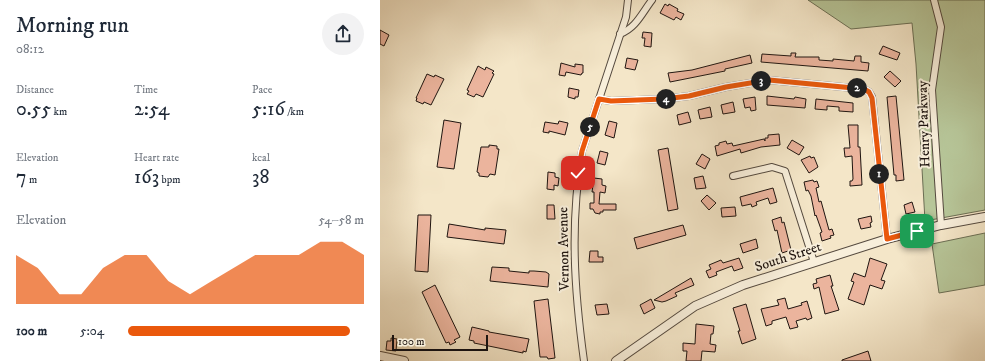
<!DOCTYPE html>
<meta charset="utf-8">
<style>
:root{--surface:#fff;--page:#f2f2f3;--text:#1f2937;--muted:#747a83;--accent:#ea580c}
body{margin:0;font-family:"IM FELL DW Pica",serif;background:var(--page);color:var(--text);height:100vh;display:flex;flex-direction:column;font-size:15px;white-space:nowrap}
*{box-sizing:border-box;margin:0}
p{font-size:13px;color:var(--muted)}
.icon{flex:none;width:22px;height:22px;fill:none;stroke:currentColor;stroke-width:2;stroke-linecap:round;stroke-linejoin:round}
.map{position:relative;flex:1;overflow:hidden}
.details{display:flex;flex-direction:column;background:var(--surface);width:380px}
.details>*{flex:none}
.scale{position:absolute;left:12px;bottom:10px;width:96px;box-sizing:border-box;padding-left:4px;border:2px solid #1f1510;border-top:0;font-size:11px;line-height:14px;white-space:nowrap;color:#1f1510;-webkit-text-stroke:3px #f8efdb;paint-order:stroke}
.pin{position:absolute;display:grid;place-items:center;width:34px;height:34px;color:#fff;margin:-17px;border-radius:8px;box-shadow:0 2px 6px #0006}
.km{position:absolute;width:20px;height:20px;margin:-10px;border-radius:50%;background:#222;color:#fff;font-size:11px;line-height:20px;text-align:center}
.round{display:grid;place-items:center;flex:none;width:42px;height:42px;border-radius:21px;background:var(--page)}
.overview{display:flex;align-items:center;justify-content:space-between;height:68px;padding:0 16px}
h1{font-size:22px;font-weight:600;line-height:30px}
.stats{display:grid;grid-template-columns:repeat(3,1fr);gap:6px;height:68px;padding:4px 16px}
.stats div{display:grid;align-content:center}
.stats b{font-size:20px;font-weight:600}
.stats small{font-size:11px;font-weight:400}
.stats p{font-size:11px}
.chart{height:112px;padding:8px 16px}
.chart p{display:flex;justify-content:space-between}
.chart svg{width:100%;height:72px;margin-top:4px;fill:var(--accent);opacity:.7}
ul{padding:0 16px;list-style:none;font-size:13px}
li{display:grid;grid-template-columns:64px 48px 1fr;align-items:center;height:30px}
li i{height:10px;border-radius:5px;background:var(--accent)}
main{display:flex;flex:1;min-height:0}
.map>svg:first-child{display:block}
.green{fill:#b7c699;stroke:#6b6e54}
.building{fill:#ebb49d;stroke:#1f1510}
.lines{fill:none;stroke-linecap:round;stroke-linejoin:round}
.minor-casing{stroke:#54493e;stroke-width:8}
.tertiary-casing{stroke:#54493e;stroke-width:10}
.minor{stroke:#f8efdb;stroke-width:6}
.tertiary{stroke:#f8efdb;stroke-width:8}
.route-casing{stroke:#fff;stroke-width:8}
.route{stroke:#ea580c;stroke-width:5}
.labels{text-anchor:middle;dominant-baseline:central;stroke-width:4;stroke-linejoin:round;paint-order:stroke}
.street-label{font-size:14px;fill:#1f1510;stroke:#f8efdb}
</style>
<main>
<section class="details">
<div class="overview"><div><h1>Morning run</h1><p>08:12</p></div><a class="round"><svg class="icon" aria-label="share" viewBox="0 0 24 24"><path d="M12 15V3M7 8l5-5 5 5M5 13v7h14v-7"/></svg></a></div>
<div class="stats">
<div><p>Distance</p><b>0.55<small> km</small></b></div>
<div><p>Time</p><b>2:54</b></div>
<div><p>Pace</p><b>5:16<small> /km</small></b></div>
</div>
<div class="stats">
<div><p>Elevation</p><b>7<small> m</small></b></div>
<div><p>Heart rate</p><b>163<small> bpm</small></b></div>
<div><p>kcal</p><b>38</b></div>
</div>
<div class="chart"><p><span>Elevation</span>54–58 m</p>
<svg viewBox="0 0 160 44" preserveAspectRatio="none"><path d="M0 44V14L10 22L20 38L30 38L40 22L50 14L60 14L70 30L80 38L90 30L100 22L110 14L120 14L130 14L140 6L150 6L160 14V44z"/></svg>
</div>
<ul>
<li><b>100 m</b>5:04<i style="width:94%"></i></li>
</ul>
</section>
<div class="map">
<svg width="605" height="361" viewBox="0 0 605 361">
<rect width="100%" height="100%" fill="#f4e6c8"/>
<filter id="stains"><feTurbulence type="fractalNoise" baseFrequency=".005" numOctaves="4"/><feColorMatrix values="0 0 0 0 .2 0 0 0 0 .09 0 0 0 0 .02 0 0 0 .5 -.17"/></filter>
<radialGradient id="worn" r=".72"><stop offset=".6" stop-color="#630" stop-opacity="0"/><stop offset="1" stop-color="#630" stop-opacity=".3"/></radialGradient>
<g class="green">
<polygon points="428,0 605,0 605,210 545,221 536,64 532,23 471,29"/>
<polygon points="605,233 605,285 559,293 552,244"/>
</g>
<g class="building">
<polygon points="285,4 288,6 289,4 298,9 297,11 304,14 301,20 296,17 294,20 280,13"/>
<polygon points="0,30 9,35 4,46 0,44"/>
<polygon points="263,32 272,33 271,47 264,46 265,38 262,38"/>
<polygon points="503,46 520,53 517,60 499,54"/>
<polygon points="411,53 416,53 415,57 439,57 439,60 453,61 453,59 474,61 475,56 481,56 481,62 489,63 488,71 381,62 382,54 411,56"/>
<polygon points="370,55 372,63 345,69 345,71 290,82 288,73 312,70"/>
<polygon points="247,58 258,60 255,70 245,68"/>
<polygon points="181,63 195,67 195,64 203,65 203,73 202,73 201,75 186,72 185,76 179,75"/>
<polygon points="98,66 105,70 106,67 114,71 112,73 114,74 103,97 96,94 94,97 87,94 89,91 87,90"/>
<polygon points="510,71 521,81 515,87 504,77"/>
<polygon points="47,74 54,77 55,75 64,79 51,105 44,102 43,104 36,101 37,98 36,98"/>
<polygon points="189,88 199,90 198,97 195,97 195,99 188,97"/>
<polygon points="387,96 414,99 415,97 426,99 425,108 387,105"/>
<polygon points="516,96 524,180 516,181 516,175 514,175 507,97"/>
<polygon points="375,97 376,110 371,111 370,107 365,108 363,99"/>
<polygon points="436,99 473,103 473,112 459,111 459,107 447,106 447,110 435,109"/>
<polygon points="353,102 355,112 343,114 341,105"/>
<polygon points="330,107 332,117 320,119 318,110"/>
<polygon points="308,112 311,122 299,125 297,115"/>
<polygon points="64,120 81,123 74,169 57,167"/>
<polygon points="179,121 188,123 185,135 169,131 169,133 163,132 165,122 178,124"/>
<polygon points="229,121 237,123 234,138 225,135"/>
<polygon points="468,125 478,125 478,147 480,147 482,185 470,186 470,181 472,181 473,179 472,156 465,157 464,148 470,148"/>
<polygon points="399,134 400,145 381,147 361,153 360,149 337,156 335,146 339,145 339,143 346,141 347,144 352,143 353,146 384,139 385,141 385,138 388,138 388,135"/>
<polygon points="412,140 424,147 419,155 407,148"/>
<polygon points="109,145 117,146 117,149 119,149 115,175 110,174 108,177 99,176 99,173 97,172 101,147 109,147"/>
<polygon points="288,148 298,209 288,211 278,150"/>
<polygon points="220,151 228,153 225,165 217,163"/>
<polygon points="322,154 330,159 325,169 316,164"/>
<polygon points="430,156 431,158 434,157 438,167 429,173 421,160"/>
<polygon points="168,172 175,173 175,177 179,178 178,186 174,185 174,190 167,189"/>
<polygon points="323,176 326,188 316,189 314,178"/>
<polygon points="214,178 222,179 222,185 226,186 225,193 220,192 219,204 236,204 236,210 223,210 223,212 220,212 220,214 215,213 213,209 210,209 210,203 214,203 214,192 212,192"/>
<polygon points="433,180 434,182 437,181 439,187 436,188 439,202 441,201 449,230 452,229 454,235 450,236 451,238 442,241 440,233 442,232 436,215 435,216 431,196 428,190 426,191 424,182"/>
<polygon points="393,188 397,202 390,204 388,198 376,202 377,205 372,207 371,204 362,206 360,197"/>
<polygon points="327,195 336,203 329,210 321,201"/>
<polygon points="532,202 535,212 526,214 524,205"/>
<polygon points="167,205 174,205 175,219 167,219"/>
<polygon points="355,207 356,216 342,217 341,208"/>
<polygon points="38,215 51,215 48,272 35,271"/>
<polygon points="491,216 492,222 490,223 491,227 481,229 478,219"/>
<polygon points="401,217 402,223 404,222 411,250 402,253 397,230 395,231 392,220"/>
<polygon points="69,224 105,230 105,228 126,230 124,244 67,237"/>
<polygon points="303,225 306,235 257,249 254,238"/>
<polygon points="376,239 378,248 363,253 360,244"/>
<polygon points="210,251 218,251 218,257 223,257 223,262 209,262"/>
<polygon points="359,258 363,268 354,271 352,266 336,272 337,275 329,278 326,271 331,269 329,265 341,260 343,263"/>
<polygon points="490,258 507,264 501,280 505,281 502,289 490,285 484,305 468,299 474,282 471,281 474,273 485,277"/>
<polygon points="112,267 129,268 129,271 149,273 149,271 154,271 166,272 169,274 168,287 110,281"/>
<polygon points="450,275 453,286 451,286 459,310 445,314 439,287 434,289 433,284 437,283 436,279"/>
<polygon points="311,278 314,285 295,293 297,296 286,301 282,302 274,300"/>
<polygon points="55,285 80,337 74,340 76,342 70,345 69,342 66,343 42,292"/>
<polygon points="405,298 408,309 422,305 421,303 427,301 432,318 427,320 426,318 416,321 418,327 410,329 406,317 392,321 392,324 386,326 381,309 399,305 397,300"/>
<polygon points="168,299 175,358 168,359 167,357 160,357 154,301"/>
<polygon points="271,299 275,308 264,314 260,305"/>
<polygon points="227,304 229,314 217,315 215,305"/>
<polygon points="366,304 376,339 362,344 358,331 360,331 353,308"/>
<polygon points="316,324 334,326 333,334 331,334 330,344 336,345 335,352 322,351 321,361 306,361 307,351 303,351 303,343 315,344"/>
<polygon points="92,327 109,331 109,332 149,339 146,352 143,351 143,353 94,343 94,341 89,340"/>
<polygon points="11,338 17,339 16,351 6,350 7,341 11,341"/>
<polygon points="488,351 491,361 462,361 462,360"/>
</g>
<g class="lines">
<g class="minor-casing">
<g id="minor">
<polyline points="554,0 561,27 552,90 561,225"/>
<path d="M240,34C256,28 262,13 272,0"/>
<polyline points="219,99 231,101 284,99 309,96 346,87 389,80 484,89 489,92 492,97 507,239"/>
<polyline points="353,176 392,167 405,171 434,262"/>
<path d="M204,361C194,288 190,224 202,151L246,17L248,0"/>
</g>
</g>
<g class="tertiary-casing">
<g id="tertiary">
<polyline points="0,356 24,361"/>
<polyline points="236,361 315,306 363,285 507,239 561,225 605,217"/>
</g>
</g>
<use href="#minor" class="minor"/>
<use href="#tertiary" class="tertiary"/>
</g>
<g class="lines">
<g class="route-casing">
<polyline id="route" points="198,173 202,151 219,99 231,101 284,99 309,96 346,87 389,80 484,89 489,92 492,98 507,239 537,231"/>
</g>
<use href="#route" class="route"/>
</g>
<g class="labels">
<g class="street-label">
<text transform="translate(544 124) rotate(-92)">Henry Parkway</text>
<text transform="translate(184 249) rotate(-91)">Vernon Avenue</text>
<text transform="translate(408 257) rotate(-18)">South Street</text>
</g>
</g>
<rect width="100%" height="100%" filter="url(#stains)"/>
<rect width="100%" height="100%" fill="url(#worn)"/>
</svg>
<div class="scale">100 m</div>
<div class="pin" style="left:537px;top:231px;background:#1e9e55"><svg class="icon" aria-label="arrive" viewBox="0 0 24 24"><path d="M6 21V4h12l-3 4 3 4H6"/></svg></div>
<div class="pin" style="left:198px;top:173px;background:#d93025"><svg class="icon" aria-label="check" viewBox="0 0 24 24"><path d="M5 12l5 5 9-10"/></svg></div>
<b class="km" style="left:499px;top:174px">1</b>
<b class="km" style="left:477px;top:88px">2</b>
<b class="km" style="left:381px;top:81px">3</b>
<b class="km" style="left:286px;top:99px">4</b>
<b class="km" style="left:210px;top:127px">5</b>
</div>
</main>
